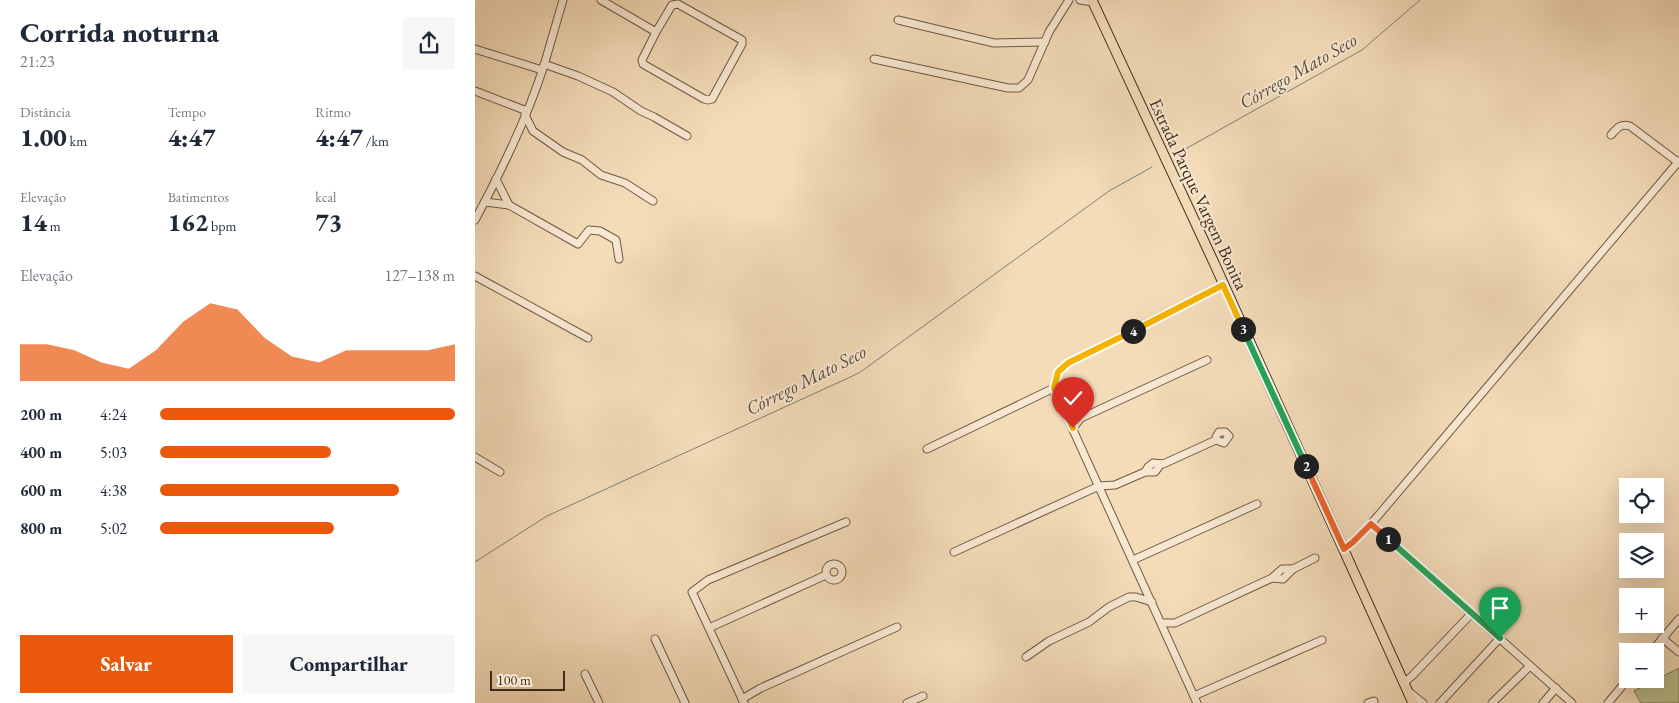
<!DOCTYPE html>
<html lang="pt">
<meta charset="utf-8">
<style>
:root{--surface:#fff;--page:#f6f6f7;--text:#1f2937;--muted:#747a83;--accent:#ea580c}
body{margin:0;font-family:"EB Garamond",serif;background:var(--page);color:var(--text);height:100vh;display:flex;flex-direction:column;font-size:19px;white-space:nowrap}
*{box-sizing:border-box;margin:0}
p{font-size:16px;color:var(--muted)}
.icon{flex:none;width:28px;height:28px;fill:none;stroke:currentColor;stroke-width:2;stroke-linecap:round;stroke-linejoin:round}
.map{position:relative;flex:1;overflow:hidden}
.panel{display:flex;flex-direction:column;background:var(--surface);width:475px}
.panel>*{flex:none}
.controls{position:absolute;left:1144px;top:478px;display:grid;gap:10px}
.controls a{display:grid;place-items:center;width:45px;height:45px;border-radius:0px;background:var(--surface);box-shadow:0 5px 20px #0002;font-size:25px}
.scale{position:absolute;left:15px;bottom:12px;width:75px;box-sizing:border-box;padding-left:5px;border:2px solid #422c19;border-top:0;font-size:14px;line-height:18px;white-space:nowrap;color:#422c19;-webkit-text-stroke:4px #f8e8d2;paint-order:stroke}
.pin{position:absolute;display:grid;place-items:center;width:42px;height:42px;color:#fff;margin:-51px -21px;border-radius:50% 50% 50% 0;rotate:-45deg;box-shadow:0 0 5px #0007}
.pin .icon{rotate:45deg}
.km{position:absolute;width:25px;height:25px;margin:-12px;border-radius:50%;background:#222;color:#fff;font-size:14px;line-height:25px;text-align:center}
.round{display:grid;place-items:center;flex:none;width:52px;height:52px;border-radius:0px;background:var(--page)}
.headline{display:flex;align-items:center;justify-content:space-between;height:85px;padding:0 20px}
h1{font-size:28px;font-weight:800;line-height:38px}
.figures{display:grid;grid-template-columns:repeat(3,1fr);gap:8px;height:85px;padding:5px 20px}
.figures div{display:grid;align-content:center}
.figures b{font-size:25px;font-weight:800}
.figures small{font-size:14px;font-weight:400}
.figures p{font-size:14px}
.chart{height:140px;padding:10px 20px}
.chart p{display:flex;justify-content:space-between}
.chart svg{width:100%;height:90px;margin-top:5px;fill:var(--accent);opacity:.7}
.button{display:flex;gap:10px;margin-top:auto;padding:10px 20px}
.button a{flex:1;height:58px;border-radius:0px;background:var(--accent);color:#fff;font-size:20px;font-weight:800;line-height:58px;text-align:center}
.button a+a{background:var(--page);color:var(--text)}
ul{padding:0 20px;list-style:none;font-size:16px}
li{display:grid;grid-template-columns:80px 60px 1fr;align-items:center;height:38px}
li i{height:12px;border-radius:6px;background:var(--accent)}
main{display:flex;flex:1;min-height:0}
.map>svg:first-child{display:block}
.green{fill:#bcc08e;stroke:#7f7654}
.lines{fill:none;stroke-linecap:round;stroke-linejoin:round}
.stream{stroke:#7a8178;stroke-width:1}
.minor-casing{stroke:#6e5841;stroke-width:9}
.major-casing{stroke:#422c19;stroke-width:11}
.minor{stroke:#f8e8d2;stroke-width:7}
.major{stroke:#f4dcb9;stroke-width:9}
.split-1-casing{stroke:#fff;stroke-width:10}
.split-2-casing{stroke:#fff;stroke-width:10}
.split-3-casing{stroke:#fff;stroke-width:10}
.split-4-casing{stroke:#fff;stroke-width:10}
.split-5-casing{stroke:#fff;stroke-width:10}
.split-1{stroke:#22a559;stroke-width:6}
.split-2{stroke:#f0652b;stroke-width:6}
.split-3{stroke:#22a559;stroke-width:6}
.split-4{stroke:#f5b400;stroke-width:6}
.split-5{stroke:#f5b400;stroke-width:6}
.labels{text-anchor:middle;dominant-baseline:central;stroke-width:4;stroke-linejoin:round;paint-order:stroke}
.street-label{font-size:18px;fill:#422c19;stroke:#f8e8d2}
.water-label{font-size:19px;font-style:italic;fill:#594f41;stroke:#f8e8d2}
</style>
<main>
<section class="panel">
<div class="headline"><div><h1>Corrida noturna</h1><p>21:23</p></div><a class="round"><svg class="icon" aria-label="share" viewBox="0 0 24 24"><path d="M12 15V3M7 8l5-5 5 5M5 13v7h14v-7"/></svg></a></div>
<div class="figures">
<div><p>Distância</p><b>1.00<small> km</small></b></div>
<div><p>Tempo</p><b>4:47</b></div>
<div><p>Ritmo</p><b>4:47<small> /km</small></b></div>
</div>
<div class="figures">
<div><p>Elevação</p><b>14<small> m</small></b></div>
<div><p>Batimentos</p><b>162<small> bpm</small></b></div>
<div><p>kcal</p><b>73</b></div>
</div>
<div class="chart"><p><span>Elevação</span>127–138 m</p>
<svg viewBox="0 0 160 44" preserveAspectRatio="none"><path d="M0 44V26L10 26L20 29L30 35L40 38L50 29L60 15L70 6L80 9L90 23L100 32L110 35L120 29L130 29L140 29L150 29L160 26V44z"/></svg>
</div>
<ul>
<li><b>200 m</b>4:24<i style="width:100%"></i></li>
<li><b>400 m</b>5:03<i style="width:58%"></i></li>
<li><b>600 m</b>4:38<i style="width:81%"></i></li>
<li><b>800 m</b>5:02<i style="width:59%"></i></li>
</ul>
<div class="button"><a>Salvar</a><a>Compartilhar</a></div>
</section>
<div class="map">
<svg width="1204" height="703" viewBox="0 0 1204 703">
<rect width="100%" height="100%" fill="#f4dcb9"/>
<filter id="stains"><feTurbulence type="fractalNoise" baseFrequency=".004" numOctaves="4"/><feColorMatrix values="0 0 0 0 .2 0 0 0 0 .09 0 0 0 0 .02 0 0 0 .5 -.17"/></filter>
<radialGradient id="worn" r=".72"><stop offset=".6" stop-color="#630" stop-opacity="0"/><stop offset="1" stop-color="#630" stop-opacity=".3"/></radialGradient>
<polygon class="green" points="1204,668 1204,703 1166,703 1159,691"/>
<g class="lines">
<g class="stream">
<polyline points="705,152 887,50 945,0"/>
<polyline points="0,562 72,516 384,373 634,191 677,167"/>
</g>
<g class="minor-casing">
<g id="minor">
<polyline points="126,0 181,32 197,5 203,4 267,40 267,44 237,99 233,100 229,99 168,64 167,60 181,32"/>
<polyline points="605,0 618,2"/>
<polyline points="423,20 519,43 570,42"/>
<polyline points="0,49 67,70"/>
<polyline points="399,59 533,88 544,88 553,80 574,32 594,0"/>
<polyline points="69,64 103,76 138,92 166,111 179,117 212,136"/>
<polyline points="0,91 52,111"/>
<polyline points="50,115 58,131 88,152 107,160 126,175 150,183 178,201"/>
<path d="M1136,135C1142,128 1146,123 1155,126L1204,163"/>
<polyline points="21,179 34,205"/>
<polyline points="10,202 34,205 103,244 114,230 125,231 141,240 144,259"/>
<path d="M0,220C27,170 53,117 70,62C76,42 82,21 88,0"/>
<polyline points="0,276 113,338"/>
<polyline points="598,428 606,418 732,360"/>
<polyline points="452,449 579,388"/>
<polyline points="0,457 25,472"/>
<polyline points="670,472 673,467 678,463 688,464 741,440 749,443 754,436 750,432 744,432 741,437 741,440"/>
<polyline points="896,524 1097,703"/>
<polyline points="869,549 878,542 896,524 1204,161"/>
<polyline points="479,552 624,486 640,485 670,472 680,472 686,464"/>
<polyline points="658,560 782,504"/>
<circle cx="359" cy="572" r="8"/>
<polyline points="797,578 807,569 818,569"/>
<polyline points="687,623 700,623 797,578 808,579 818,569 840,558"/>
<polyline points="234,628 351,575"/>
<polyline points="1187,638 1204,652"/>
<polyline points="180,639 210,703"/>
<polyline points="1177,651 1204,619"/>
<polyline points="551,657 574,641 614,622 634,607 654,597 661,597 677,602"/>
<polyline points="110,674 124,703"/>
<polyline points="929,683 938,675 996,614"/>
<polyline points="933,691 948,703"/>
<polyline points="719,696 847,640"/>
<polyline points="267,699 286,688 422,627"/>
<polyline points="269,703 217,592 233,580 371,522"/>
<polyline points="432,703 448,696"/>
<polyline points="722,703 579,388 583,372 593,363 748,285"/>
<polyline points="893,703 899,701"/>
<polyline points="965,703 1025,638"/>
<polyline points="1017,703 1055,666"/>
<polyline points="1068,703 1081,688"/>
<polyline points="1133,703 1153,679"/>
</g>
</g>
<g class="major-casing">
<polyline id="major" points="617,0 740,265 938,703"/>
</g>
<use href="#minor" class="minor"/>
<use href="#major" class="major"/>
</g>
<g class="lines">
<g class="split-1-casing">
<polyline id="split-1" points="913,539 1025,638"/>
</g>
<g class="split-2-casing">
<polyline id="split-2" points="831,466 869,549 878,542 896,524 913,539"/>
</g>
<g class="split-3-casing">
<polyline id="split-3" points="768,329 831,466"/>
</g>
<g class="split-4-casing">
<polyline id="split-4" points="658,331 748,285 768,329"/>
</g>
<g class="split-5-casing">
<polyline id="split-5" points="598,428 579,388 583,372 593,363 658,331"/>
</g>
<use href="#split-1" class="split-1"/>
<use href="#split-2" class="split-2"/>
<use href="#split-3" class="split-3"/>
<use href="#split-4" class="split-4"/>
<use href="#split-5" class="split-5"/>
</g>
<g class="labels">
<g class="street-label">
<text transform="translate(724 194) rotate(65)">Estrada Parque Vargem Bonita</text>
</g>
<g class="water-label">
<text transform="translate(823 71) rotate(-30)">Córrego Mato Seco</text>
<text transform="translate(331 380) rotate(-27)">Córrego Mato Seco</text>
</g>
</g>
<rect width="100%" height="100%" filter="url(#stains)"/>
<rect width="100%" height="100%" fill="url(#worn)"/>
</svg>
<div class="controls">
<a><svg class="icon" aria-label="locate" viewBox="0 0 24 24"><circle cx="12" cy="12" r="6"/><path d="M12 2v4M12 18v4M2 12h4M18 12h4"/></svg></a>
<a><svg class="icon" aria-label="layers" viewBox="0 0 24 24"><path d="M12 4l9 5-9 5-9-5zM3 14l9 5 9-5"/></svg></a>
<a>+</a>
<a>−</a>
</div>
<div class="scale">100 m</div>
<div class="pin" style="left:1025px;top:638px;background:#1e9e55"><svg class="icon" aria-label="arrive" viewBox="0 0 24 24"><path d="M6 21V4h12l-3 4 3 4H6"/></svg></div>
<div class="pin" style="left:598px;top:428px;background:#d93025"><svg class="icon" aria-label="check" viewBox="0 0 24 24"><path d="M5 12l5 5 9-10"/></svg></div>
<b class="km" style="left:913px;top:539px">1</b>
<b class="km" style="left:831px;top:466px">2</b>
<b class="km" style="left:768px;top:329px">3</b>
<b class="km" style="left:658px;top:331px">4</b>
</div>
</main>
